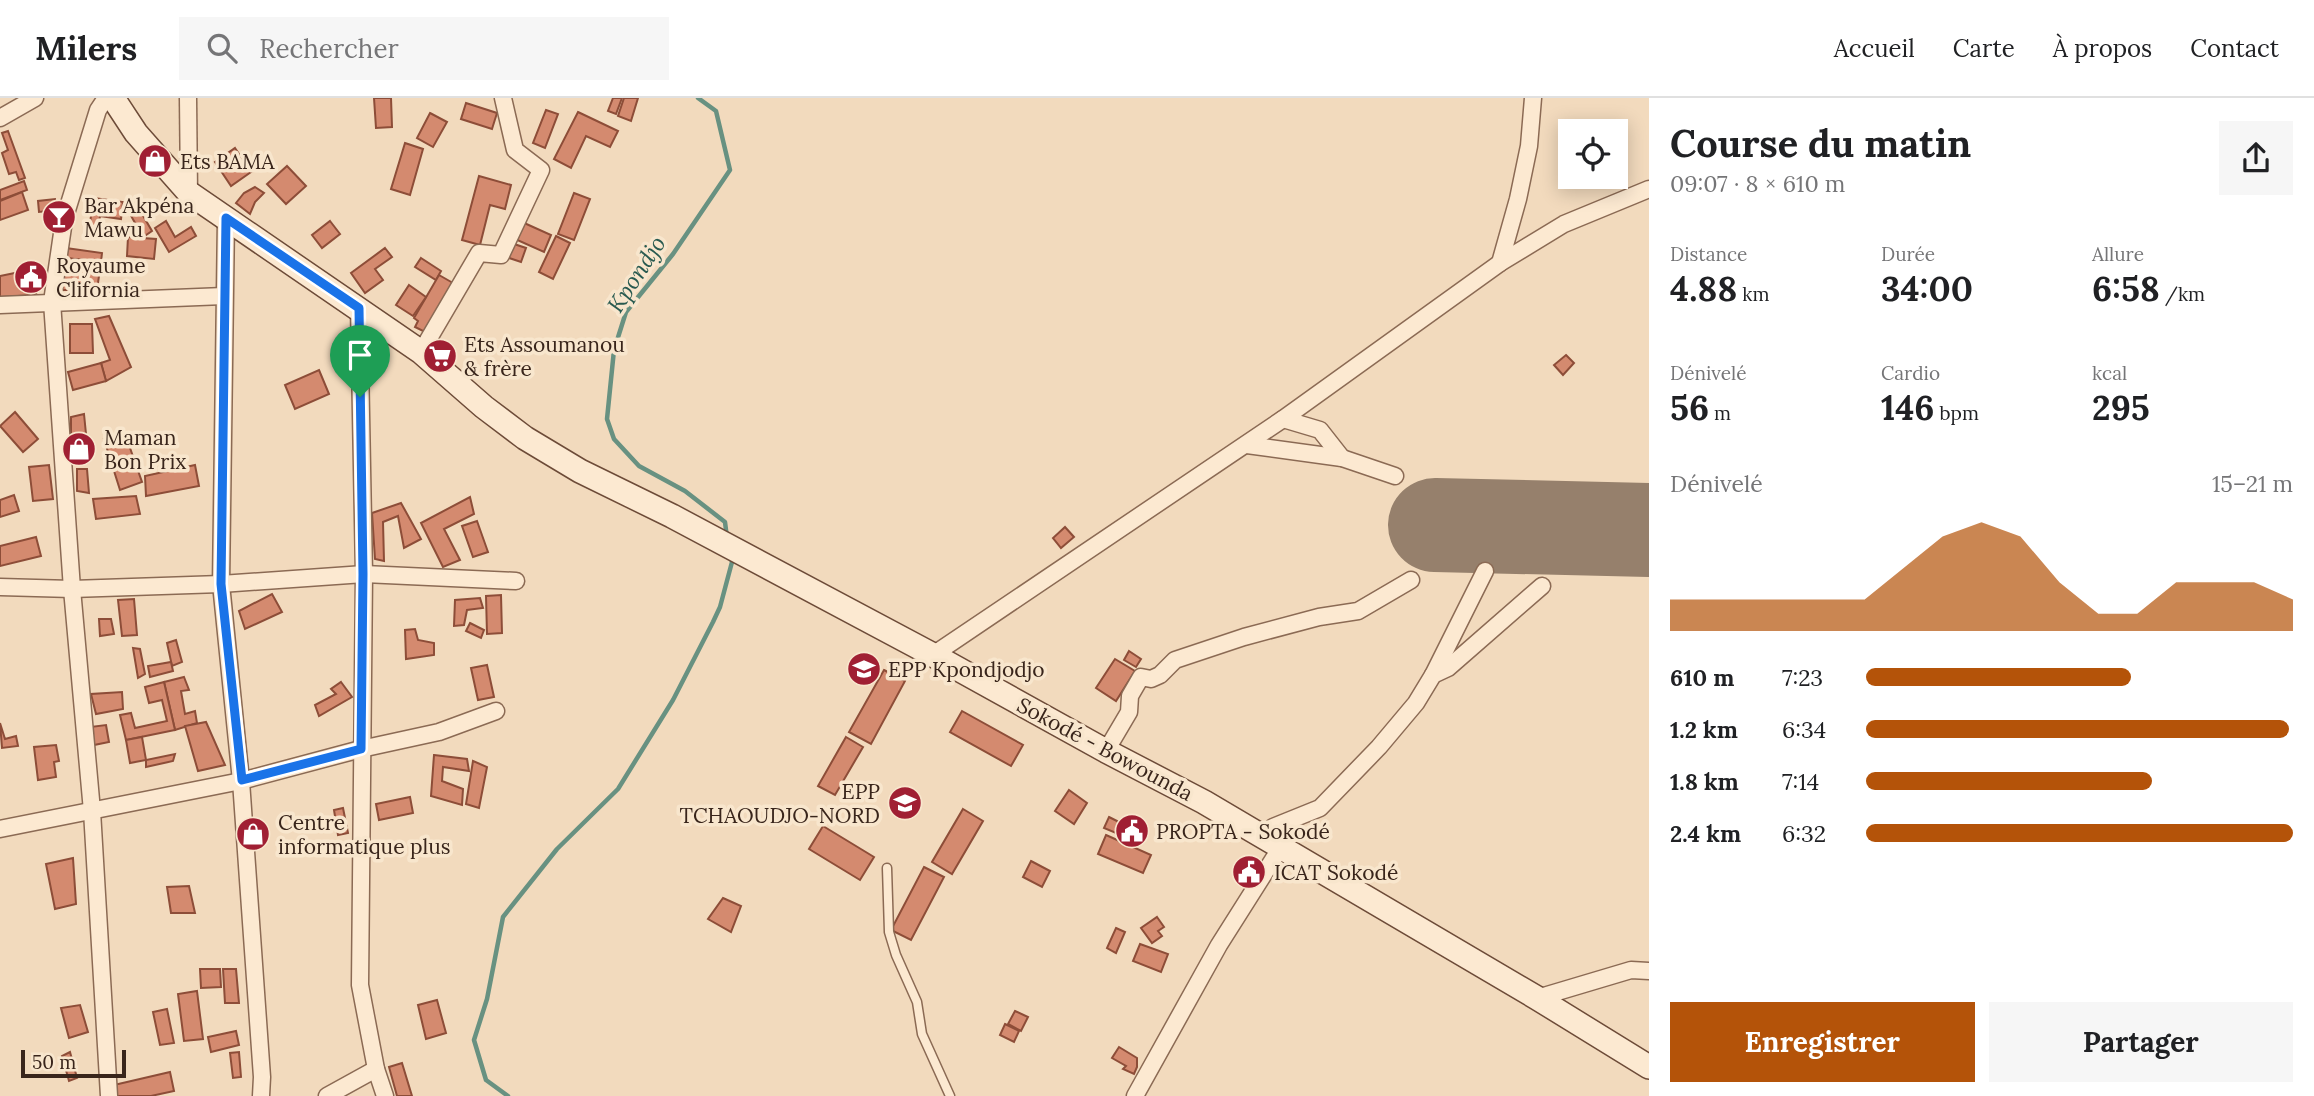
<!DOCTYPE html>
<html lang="fr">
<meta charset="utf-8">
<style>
:root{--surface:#fff;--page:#f6f6f6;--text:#202124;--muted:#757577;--line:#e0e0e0;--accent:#b45309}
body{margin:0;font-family:Lora,serif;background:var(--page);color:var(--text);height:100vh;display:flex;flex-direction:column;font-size:26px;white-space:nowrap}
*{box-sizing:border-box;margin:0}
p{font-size:23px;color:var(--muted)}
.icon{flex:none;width:38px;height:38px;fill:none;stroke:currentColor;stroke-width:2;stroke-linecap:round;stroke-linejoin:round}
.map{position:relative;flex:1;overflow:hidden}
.side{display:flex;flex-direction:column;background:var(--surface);width:665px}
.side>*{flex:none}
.fabs{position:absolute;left:1558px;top:21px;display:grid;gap:14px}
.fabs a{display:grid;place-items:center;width:70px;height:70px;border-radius:0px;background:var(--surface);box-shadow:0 4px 18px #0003;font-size:35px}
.scale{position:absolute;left:21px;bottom:18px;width:105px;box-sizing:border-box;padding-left:7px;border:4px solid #39251b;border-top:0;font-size:19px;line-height:24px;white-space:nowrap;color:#39251b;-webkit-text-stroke:5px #f8e6cd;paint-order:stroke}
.pin{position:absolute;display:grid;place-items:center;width:60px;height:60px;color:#fff;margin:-72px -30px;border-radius:50% 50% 50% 0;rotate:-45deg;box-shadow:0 0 7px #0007}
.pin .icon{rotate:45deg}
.round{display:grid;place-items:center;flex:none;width:74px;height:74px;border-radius:0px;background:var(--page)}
.overview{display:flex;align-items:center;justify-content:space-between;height:119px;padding:0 21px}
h1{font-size:38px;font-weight:700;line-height:52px}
.figures{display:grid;grid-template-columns:repeat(3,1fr);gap:10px;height:119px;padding:7px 21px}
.figures div{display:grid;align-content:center}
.figures b{font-size:35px;font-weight:700}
.figures small{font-size:19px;font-weight:400}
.figures p{font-size:19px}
.chart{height:196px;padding:14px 21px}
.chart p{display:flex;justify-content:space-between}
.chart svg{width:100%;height:126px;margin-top:7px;fill:var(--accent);opacity:.7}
.action{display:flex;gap:14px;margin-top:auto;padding:14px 21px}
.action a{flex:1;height:80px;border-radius:0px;background:var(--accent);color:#fff;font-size:28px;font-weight:700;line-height:80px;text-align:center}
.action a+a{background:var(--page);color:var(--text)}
ul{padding:0 21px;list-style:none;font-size:23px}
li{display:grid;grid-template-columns:112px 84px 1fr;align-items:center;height:52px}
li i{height:18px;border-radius:9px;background:var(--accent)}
header{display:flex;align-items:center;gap:42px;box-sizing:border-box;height:98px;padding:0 35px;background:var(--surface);border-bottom:2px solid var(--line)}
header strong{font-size:33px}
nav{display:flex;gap:38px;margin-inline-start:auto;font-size:24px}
.search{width:490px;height:63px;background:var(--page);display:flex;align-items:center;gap:18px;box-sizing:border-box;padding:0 24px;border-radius:0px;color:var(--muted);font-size:26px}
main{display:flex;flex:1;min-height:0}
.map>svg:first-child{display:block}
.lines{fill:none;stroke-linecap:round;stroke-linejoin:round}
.stream{stroke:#689181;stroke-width:4.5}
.runway{stroke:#96806c;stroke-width:94}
.building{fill:#d48a6f;stroke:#8d4d38;stroke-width:2}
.lane-casing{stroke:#8b6a54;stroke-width:11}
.street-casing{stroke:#8b6a54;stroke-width:19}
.secondary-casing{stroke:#6d4b38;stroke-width:26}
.lane{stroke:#fce9d1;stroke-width:8}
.street{stroke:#fce9d1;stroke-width:16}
.secondary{stroke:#fce9d1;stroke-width:23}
.route-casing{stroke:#fff;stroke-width:14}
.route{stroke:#1a73e8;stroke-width:9}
.labels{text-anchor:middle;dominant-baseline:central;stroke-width:7;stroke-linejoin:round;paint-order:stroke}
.poi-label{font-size:21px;fill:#39251b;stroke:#f8e6cd;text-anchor:start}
.street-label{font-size:21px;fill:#39251b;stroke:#f8e6cd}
.water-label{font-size:23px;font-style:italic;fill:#285a50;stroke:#f8e6cd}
</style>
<header>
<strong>Milers</strong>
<div class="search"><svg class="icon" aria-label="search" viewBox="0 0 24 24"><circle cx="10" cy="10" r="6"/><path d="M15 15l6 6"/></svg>Rechercher</div>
<nav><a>Accueil</a><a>Carte</a><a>À propos</a><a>Contact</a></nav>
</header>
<main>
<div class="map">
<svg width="1649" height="998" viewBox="0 0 1649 998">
<rect width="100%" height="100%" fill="#f2dabd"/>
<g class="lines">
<g class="stream">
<polyline points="698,0 716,13 730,72 673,156 626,214 614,252 607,321 614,341 639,368 685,393 725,424 727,440"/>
<polyline points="508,998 486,982 474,942 487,901 503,819 557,751 618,691 673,602 713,524 720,509 732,464 731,459"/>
</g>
<polyline class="runway" points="1435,427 1649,432"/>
</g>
<g class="building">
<polygon points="374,0 391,0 392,29 376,30"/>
<polygon points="613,0 622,0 616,16 608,13"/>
<polygon points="624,0 638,0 631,23 618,18"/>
<polygon points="466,5 497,15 492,31 461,21"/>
<polygon points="546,12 558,16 545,50 533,45"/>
<polygon points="578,14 618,33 610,49 586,38 571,70 554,61"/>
<polygon points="430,15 447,24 433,49 417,40"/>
<polygon points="8,33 25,80 19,82 16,74 9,76 2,55 8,52 2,35"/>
<polygon points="405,45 423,51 410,97 391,91"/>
<polygon points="235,50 251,74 231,88 215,64"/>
<polygon points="287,68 306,88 286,106 267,86"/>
<polygon points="479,78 511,87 505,111 490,107 480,147 462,142"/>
<polygon points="24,83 27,92 0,102 0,92"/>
<polygon points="255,89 264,95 255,104 250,116 236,105 244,95"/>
<polygon points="22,94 28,112 0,122 0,103"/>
<polygon points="574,95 590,101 574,142 558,136"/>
<polygon points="94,100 123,104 121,121 100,118 98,131 89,130"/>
<polygon points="55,101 56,112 39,114 38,103"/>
<polygon points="135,104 152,133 143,139 126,109"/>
<polygon points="166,123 175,139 191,129 196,138 169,154 155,130"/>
<polygon points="330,123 340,136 322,150 312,137"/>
<polygon points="522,124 551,137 544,154 515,141"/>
<polygon points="556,138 570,145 553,181 539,174"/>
<polygon points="128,139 156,141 154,161 127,158"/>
<polygon points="511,145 526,150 521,164 506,159"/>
<polygon points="66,150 102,155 101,164 65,160"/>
<polygon points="385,150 392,159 375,171 383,182 365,195 351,175"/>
<polygon points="65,160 101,164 97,192 60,192"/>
<polygon points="421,160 441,173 436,182 415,169"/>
<polygon points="39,170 40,189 35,197 0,199 0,178"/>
<polygon points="439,177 453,185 425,234 415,229 418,223 414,220"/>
<polygon points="409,187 426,199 413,218 396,207"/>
<polygon points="109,218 131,269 106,283 101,265 110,262 95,221"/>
<polygon points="70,226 92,226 93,255 70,255"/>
<polygon points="1566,257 1574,265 1563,277 1554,267"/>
<polygon points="101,265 106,283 73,292 68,274"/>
<polygon points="319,272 329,296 295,311 285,287"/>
<polygon points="15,314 38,341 23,354 0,328"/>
<polygon points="84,316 86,336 71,339 71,319"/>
<polygon points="124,333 142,384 120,392 104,341"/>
<polygon points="90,343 92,356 76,359 74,346"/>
<polygon points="49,367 53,401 33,403 29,369"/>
<polygon points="195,367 199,388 146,398 145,378"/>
<polygon points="77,371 87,371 89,395 77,393"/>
<polygon points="14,397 19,413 0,419 0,402"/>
<polygon points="136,398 140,416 96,421 93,401"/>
<polygon points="470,399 474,416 444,431 460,462 443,469 421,425"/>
<polygon points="401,405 421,441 404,450 398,418 383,424 384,463 375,461 372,415"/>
<polygon points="477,423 488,454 473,459 462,428"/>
<polygon points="1065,429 1074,439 1061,450 1053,440"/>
<polygon points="36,439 41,458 0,468 0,448"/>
<polygon points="272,496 282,514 245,531 239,513"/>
<polygon points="501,497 502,535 487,536 486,498"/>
<polygon points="480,500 483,510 467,512 464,527 454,528 455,502"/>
<polygon points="134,501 137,537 122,538 118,502"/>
<polygon points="99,521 111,521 114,536 100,538"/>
<polygon points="470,525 484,532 481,540 466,533"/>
<polygon points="415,531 418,542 434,545 434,557 406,561 405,532"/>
<polygon points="176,542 182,564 172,568 167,545"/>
<polygon points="133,550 140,551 145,576 138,580"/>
<polygon points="1129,553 1141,561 1136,569 1124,562"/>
<polygon points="1115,561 1135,573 1116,603 1096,590"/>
<polygon points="171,564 173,573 150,579 148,568"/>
<polygon points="487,567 494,599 478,602 471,570"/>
<polygon points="884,572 905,583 871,646 849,634"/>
<polygon points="184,579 189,592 181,593 185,616 195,613 197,625 175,632 164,584"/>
<polygon points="164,584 175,632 126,642 120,617 131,615 135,630 167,623 162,602 149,605 145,589"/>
<polygon points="341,584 352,599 319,618 315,607 336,596 331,591"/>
<polygon points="122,594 123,611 96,616 91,596"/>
<polygon points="962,613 1023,647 1011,668 950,634"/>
<polygon points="206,624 225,667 198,673 185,628"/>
<polygon points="0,625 5,641 16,638 18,648 2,650"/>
<polygon points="106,627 109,644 94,647 90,629"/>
<polygon points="142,639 146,662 130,665 126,642"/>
<polygon points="846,639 863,649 835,697 818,688"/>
<polygon points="56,647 59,663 54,664 56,679 38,682 34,649"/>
<polygon points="175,656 173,663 146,669 146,662"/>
<polygon points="434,657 467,661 469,673 443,669 442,683 463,691 462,707 431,698"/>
<polygon points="473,663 487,669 479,710 466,706"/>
<polygon points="1069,692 1087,705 1074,726 1055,713"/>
<polygon points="410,699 413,715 379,722 376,706"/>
<polygon points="343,710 348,735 338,737 334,712"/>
<polygon points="963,711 983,723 952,776 932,764"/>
<polygon points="1109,719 1121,725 1116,735 1104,730"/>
<polygon points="823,728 874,759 860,782 809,751"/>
<polygon points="1106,737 1151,757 1143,775 1098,756"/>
<polygon points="73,760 76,806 55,811 46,766"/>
<polygon points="1031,763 1050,773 1042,789 1023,779"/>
<polygon points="924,769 944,779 911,842 891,832"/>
<polygon points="189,788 195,815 171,815 167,789"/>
<polygon points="723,800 741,808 731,834 708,821"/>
<polygon points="1157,819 1164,829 1158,833 1162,838 1152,845 1141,830"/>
<polygon points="1116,830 1125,834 1116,855 1107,850"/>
<polygon points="1140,846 1168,856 1161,874 1133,863"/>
<polygon points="200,871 220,871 221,889 201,890"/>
<polygon points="223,871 236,871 239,905 225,905"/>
<polygon points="197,893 203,941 184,943 178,896"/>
<polygon points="437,902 446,935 426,941 418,907"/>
<polygon points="80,907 88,934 69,940 61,910"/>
<polygon points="167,911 174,945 160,947 153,914"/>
<polygon points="1015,913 1028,919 1021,933 1008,926"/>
<polygon points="1005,926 1019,933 1014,944 1000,937"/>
<polygon points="236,933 239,947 211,954 208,939"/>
<polygon points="1119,949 1137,960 1137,969 1134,976 1123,971 1126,968 1112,960"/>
<polygon points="70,954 77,980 69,983 62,958"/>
<polygon points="239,954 241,979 233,980 230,955"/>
<polygon points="402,965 412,998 397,998 389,969"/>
<polygon points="170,974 174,993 151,998 117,998 114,987"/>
</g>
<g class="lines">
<g class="lane-casing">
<polyline id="lane" points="887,770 889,834 896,857 917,904 922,936 950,998"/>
</g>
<g class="street-casing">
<g id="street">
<polyline points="106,0 98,12 64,122 52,204 72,491 92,713 109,998"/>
<polyline points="188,0 189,95"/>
<polyline points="0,20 35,0"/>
<polyline points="226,120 221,486 241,683 262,979 261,998"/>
<polyline points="1500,165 1518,101 1529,48 1533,0"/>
<polyline points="0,207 224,198"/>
<polyline points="359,210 364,476 360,887 376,971 385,998"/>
<polyline points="421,254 479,155 501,157 541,72 515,52 503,0"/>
<polyline points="1283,321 1320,332 1342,360"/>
<polyline points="1247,347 1342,360 1395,378"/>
<polyline points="0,489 72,491 221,486 364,476 516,483"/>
<polyline points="933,557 1283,321 1500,165 1564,126 1649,91"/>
<polyline points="1433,577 1485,473"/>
<polyline points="1106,653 1129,614 1130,598 1141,579 1151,581 1160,577 1175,562 1244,539 1319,519 1358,513 1411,482"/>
<polyline points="0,731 241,683 361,651 439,634 496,613"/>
<polyline points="1266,740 1273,729 1320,710 1379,649 1416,605 1433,577 1448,570 1542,488"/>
<polyline points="1537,900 1631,872 1649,873"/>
<polyline points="327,998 376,971"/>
<polyline points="1135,998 1219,847 1281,749"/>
</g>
</g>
<g class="secondary-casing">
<polyline id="secondary" points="113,0 136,35 189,95 421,254 484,309 525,340 580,373 672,418 933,557 1106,653 1204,704 1537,900 1649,969"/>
</g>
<use href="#lane" class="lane"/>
<use href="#street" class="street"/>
<use href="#secondary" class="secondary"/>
</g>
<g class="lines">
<g class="route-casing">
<polygon id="route" points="226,120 359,210 363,476 361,651 242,682 221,486"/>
</g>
<use href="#route" class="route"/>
</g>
<defs>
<g id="shop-disc" transform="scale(1.75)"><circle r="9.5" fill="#a01f33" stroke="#f8e6cd"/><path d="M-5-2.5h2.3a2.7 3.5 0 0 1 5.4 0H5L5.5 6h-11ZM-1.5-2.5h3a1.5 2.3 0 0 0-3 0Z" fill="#fff"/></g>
<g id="bar-disc" transform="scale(1.75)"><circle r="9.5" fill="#a01f33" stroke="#f8e6cd"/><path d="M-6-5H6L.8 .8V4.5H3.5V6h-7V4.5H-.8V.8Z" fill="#fff"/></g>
<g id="civic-disc" transform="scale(1.75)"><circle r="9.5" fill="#a01f33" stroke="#f8e6cd"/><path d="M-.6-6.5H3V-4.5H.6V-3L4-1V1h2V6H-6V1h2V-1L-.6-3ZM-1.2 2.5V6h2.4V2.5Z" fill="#fff"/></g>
<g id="supermarket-disc" transform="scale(1.75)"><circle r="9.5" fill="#a01f33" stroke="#f8e6cd"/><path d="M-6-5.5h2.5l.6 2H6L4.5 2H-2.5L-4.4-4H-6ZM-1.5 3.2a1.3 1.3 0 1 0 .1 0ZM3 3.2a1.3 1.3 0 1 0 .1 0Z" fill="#fff"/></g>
<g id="school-disc" transform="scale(1.75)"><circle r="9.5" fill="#a01f33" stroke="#f8e6cd"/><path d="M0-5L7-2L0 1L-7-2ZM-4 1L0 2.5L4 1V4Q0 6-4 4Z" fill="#fff"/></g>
</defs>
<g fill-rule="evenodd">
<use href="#shop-disc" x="155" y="63"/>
<use href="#bar-disc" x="59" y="119"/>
<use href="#civic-disc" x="31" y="179"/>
<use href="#supermarket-disc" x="440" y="258"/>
<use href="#shop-disc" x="79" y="351"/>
<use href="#school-disc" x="864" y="571"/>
<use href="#school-disc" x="905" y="705"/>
<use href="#civic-disc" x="1132" y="733"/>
<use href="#shop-disc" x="253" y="736"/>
<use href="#civic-disc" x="1249" y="774"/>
</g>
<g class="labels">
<g class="poi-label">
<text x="180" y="63">Ets BAMA</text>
<text x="84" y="107">Bar Akpéna<tspan x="84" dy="24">Mawu</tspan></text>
<text x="56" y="167">Royaume<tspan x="56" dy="24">Clifornia</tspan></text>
<text x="464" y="246">Ets Assoumanou<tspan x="464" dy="24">&amp; frère</tspan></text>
<text x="104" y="339">Maman<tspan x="104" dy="24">Bon Prix</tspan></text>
<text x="888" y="571">EPP Kpondjodjo</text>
<text x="880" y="693" text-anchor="end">EPP<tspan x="880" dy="24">TCHAOUDJO-NORD</tspan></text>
<text x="278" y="724">Centre<tspan x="278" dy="24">informatique plus</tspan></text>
<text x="1156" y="733">PROPTA - Sokodé</text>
<text x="1274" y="774">ICAT Sokodé</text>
</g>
<g class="street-label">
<text transform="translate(1105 651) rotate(28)">Sokodé - Bowounda</text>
</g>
<g class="water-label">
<text transform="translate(636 176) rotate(-57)">Kpondjo</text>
</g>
</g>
</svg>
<div class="fabs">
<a><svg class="icon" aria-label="locate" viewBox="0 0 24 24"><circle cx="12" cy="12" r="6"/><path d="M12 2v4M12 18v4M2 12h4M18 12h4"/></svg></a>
</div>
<div class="scale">50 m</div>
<div class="pin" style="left:360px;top:299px;background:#1e9e55"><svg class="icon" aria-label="arrive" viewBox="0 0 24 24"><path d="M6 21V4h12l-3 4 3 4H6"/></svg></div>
</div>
<section class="side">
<div class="overview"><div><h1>Course du matin</h1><p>09:07 · 8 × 610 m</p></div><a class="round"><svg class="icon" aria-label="share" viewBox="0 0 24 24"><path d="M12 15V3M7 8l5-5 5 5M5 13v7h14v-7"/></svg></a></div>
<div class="figures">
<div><p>Distance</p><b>4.88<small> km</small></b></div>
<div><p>Durée</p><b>34:00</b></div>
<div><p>Allure</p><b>6:58<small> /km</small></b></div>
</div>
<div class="figures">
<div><p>Dénivelé</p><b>56<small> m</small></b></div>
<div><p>Cardio</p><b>146<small> bpm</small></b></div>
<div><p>kcal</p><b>295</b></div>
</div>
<div class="chart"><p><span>Dénivelé</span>15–21 m</p>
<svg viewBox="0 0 160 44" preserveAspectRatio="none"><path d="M0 44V33L10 33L20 33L30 33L40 33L50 33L60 22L70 11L80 6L90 11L100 27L110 38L120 38L130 27L140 27L150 27L160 33V44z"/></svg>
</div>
<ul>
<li><b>610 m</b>7:23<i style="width:62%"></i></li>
<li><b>1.2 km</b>6:34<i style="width:99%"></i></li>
<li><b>1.8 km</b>7:14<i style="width:67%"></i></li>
<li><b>2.4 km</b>6:32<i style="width:100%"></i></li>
</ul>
<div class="action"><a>Enregistrer</a><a>Partager</a></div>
</section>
</main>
